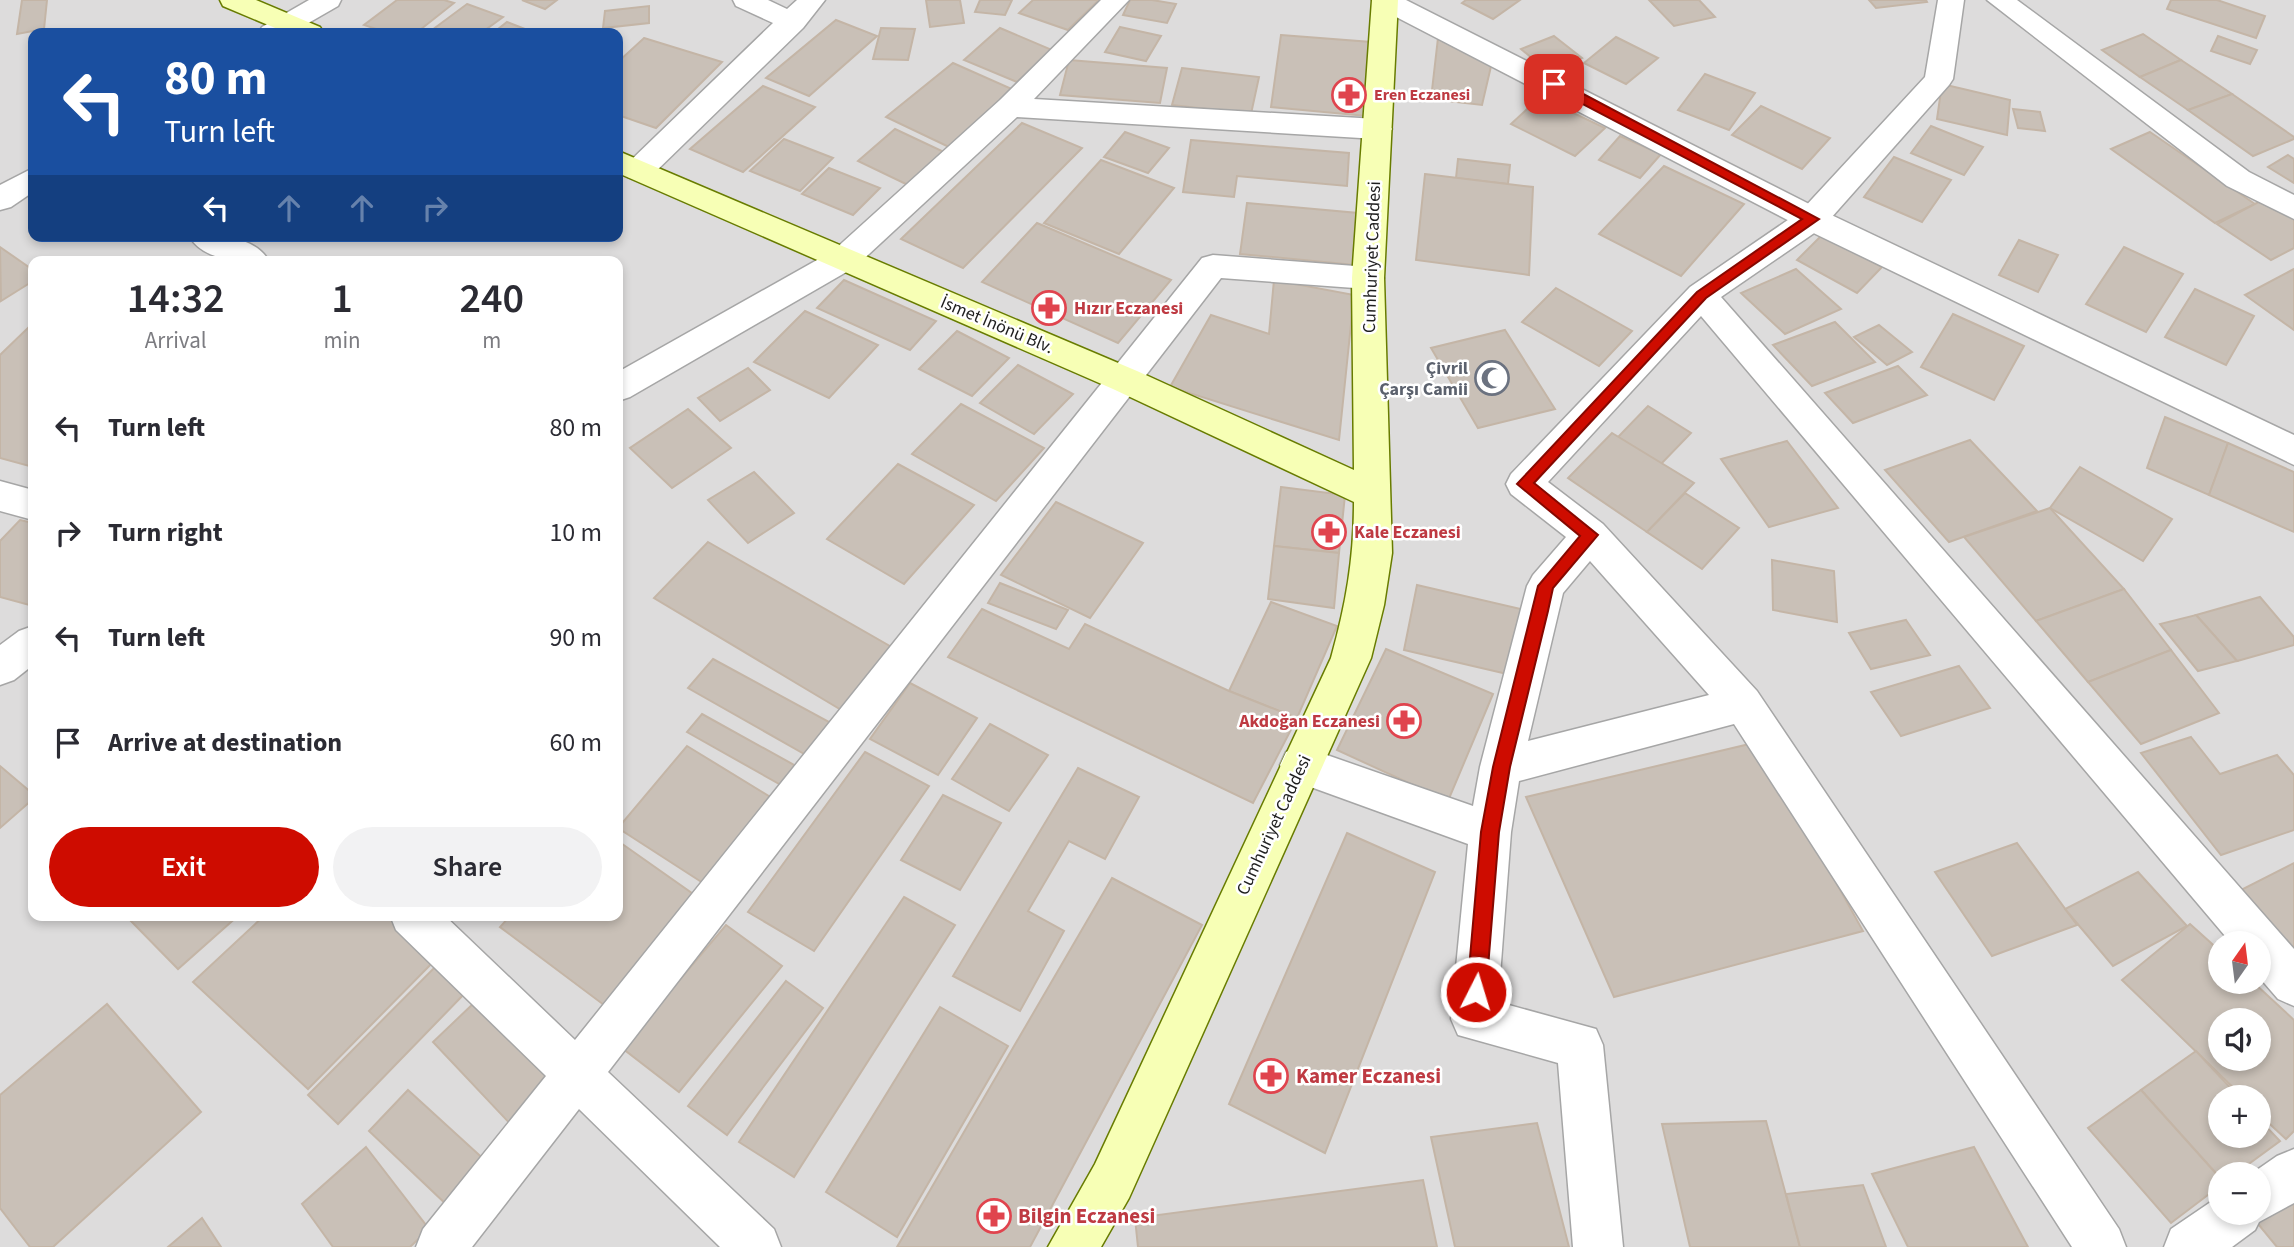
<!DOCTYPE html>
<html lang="en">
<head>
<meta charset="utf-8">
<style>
	body { margin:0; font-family:"Source Sans 3",sans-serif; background:#f2f2f3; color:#2b2b33; height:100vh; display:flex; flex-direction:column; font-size:26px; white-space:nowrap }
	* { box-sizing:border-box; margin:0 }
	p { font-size:23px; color:#7c7c81 }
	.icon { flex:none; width:38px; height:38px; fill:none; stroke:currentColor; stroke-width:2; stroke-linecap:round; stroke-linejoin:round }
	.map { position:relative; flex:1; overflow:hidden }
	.drawer { position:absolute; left:28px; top:256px; width:595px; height:665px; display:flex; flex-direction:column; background:#fff; border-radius:14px; box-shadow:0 4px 10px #0003 }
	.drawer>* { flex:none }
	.guide { position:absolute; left:28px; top:28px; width:595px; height:214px; border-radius:14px; box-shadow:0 4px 10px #0003; background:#1a4fa0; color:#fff; overflow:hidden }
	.needle { width:46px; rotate:14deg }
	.controls { position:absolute; left:2208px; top:931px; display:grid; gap:14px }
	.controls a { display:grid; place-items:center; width:63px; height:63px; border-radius:50%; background:#fff; box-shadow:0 4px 10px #0003; font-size:35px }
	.pin { position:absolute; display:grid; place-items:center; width:60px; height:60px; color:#fff; margin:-30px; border-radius:14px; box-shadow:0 4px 10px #0006 }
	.me { position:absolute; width:77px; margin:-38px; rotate:5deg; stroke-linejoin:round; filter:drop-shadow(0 0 5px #0008) }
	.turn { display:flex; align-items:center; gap:24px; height:147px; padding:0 21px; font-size:32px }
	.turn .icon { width:91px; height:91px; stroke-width:2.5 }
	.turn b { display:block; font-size:49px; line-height:60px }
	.lanes { display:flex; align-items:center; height:66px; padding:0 21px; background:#0003; justify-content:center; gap:35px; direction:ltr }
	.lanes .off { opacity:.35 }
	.eta { display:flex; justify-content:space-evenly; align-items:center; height:119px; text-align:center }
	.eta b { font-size:42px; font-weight:600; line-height:49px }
	.button { display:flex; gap:14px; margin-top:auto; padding:14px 21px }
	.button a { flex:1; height:80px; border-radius:42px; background:#ce0c00; color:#fff; font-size:28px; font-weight:600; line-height:80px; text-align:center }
	.button a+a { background:#f2f2f3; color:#2b2b33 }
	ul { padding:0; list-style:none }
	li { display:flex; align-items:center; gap:21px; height:105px; padding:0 21px }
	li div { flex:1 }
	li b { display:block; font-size:26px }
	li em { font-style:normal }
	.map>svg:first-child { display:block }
	.residential { fill:#dddcdc; fill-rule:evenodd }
	.building { fill:#c9c0b7; stroke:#c4b5a6; stroke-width:2; fill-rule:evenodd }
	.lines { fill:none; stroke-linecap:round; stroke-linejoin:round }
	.minor-casing { stroke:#a6a6a6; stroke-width:3 }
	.tertiary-casing { stroke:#a6a6a6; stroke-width:3 }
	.secondary-casing { stroke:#687c00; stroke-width:3 }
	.minor { fill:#fff; fill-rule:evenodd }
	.tertiary { fill:#fff; fill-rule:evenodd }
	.secondary { fill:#f7ffb5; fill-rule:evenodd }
	.route { fill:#ce0c00; stroke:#860800; stroke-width:2 }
	.labels { text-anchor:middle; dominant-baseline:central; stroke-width:5; stroke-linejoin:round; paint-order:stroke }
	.far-health-label { font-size:16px; font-weight:bold; fill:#be3a42; stroke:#fff; text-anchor:start }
	.street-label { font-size:18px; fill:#1f1f1f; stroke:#fff }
	.health-label { font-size:18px; font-weight:bold; fill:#be3a42; stroke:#fff; text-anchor:start }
	.worship-label { font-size:18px; font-weight:bold; fill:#5b616d; stroke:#fff; text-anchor:end }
	.near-health-label { font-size:21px; font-weight:bold; fill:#be3a42; stroke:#fff; text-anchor:start }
</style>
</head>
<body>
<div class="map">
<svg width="2294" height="1247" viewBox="0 0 2294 1247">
	<rect width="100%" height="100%" fill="#f1ede5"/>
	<!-- residential -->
	<path class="residential" d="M0 0H2294V1247H0ZM33 33H618V236H33ZM33 261H618V915H33ZM2221 943H2259V982H2221ZM2221 1020H2259V1059H2221ZM2221 1097H2259V1136H2221ZM2221 1174H2259V1213H2221Z"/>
	<!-- building -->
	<g class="building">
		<path d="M22 0H47L44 29 17 34Z"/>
		<path d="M397 0H444L454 3 416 33H388L364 25Z"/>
		<path d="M522 0H557L545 9Z"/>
		<path d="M926 0H960L964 23 930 27Z"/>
		<path d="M980 0H1012L1005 15 975 12Z"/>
		<path d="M1033 0H1099L1068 30 1019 13Z"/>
		<path d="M1130 0H1152L1176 4 1167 23 1123 15Z"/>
		<path d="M1466 0H1520L1493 19 1462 3Z"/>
		<path d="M1649 0H1699L1715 17 1674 26Z"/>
		<path d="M1869 0H1926L1927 2 1876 8Z"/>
		<path d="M2171 0H2217L2265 16 2256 38 2167 9Z"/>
		<path d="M467 4 503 17 481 33H428Z"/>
		<path d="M649 6V23L603 28 605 11Z"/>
		<path d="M836 20 877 36 809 96 766 78Z"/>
		<path d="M507 22 530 31 493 33Z"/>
		<path d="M1120 27 1161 36 1146 61 1105 52Z"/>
		<path d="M881 28 915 29 908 60 873 59Z"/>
		<path d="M1000 28 1052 50 1017 82 964 60Z"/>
		<path d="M2143 34 2181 60 2140 77 2102 50Z"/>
		<path d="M1281 35 1371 42 1366 116 1271 107Z"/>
		<path d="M1554 36 1582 58 1549 72 1521 49Z"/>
		<path d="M2218 36 2257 50 2250 64 2211 51Z"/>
		<path d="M1616 37 1658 58 1626 84 1584 63Z"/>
		<path d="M644 38 722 62 656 128 618 115V62Z"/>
		<path d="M1438 38 1492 62 1482 105 1431 99Z"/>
		<path d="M1069 60 1167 68 1160 103 1060 95Z"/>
		<path d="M2181 60 2232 94 2188 110 2140 77Z"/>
		<path d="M953 63 1014 90 949 147 886 117Z"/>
		<path d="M1182 68 1259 77 1251 114 1172 105Z"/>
		<path d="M1705 74 1755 93 1729 130 1678 110Z"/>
		<path d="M1942 84 2010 100 2007 135 1937 119Z"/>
		<path d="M763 86 815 107 743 172 690 149Z"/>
		<path d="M2232 94 2294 137V139L2253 156 2188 110Z"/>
		<path d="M1540 97 1605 128 1575 156 1511 124Z"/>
		<path d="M1761 106 1830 138 1802 169 1732 135Z"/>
		<path d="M2013 109 2040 112 2045 131 2018 128Z"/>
		<path d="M1022 123 1082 148 963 268 901 239Z"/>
		<path d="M1931 126 1983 147 1964 175 1911 153Z"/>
		<path d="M895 129 944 152 908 185 858 161Z"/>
		<path d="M1125 132 1169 148 1148 173 1104 157Z"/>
		<path d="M2150 132 2255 204 2215 223 2111 149Z"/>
		<path d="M1620 136 1661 154 1640 178 1599 160Z"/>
		<path d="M784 139 833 158 800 191 750 171Z"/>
		<path d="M1191 140 1349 153 1347 186 1237 176 1234 197 1183 192Z"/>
		<path d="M2288 155 2294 159V183L2268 167Z"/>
		<path d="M1894 157 1951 180 1922 222 1864 197Z"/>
		<path d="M1458 159 1510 165 1508 184 1456 178Z"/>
		<path d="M1101 160 1174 188 1119 254 1044 223Z"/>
		<path d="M1664 166 1744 204 1681 276 1599 234Z"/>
		<path d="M829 168 880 188 853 215 802 194Z"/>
		<path d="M1425 174 1533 187 1529 275 1416 260Z"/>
		<path d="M2268 197 2294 214V248L2271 260 2217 224Z"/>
		<path d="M1247 203 1358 213 1355 265 1240 254Z"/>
		<path d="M1037 223 1171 280 1118 343 982 282Z"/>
		<path d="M1822 235 1882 267 1857 293 1797 260Z"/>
		<path d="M2019 240 2058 255 2038 292 1999 275Z"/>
		<path d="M0 247 33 270V281L1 301Z"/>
		<path d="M2124 247 2183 274 2146 332 2086 304Z"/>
		<path d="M1796 269 1841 309 1785 334 1741 293Z"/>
		<path d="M2294 269V330L2245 295Z"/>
		<path d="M844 280 936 321 910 350 817 308Z"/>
		<path d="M1274 280 1354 295 1339 440 1170 387 1211 315 1269 334Z"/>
		<path d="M1556 288 1632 331 1599 366 1522 322Z"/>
		<path d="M2195 289 2254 316 2226 365 2165 337Z"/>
		<path d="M805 311 878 345 829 398 754 362Z"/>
		<path d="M1953 314 2024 346 1994 400 1921 367Z"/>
		<path d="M1835 322 1875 362 1812 386 1773 345Z"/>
		<path d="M33 323V467L0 458V355Z"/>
		<path d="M1879 325 1912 352 1887 365 1854 337Z"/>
		<path d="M1505 330 1555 409 1478 428 1431 348Z"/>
		<path d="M957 331 1009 358 972 396 919 369Z"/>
		<path d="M1018 365 1073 394 1034 434 980 403Z"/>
		<path d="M1898 366 1927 395 1853 423 1825 393Z"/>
		<path d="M748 368 770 390 720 421 698 398Z"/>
		<path d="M961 404 1044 448 996 501 912 454Z"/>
		<path d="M1648 406 1691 433 1661 464 1618 437Z"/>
		<path d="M688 409 731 448 672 488 630 448Z"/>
		<path d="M2165 417 2228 443 2209 495 2147 468Z"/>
		<path d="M1612 433 1694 483 1647 532 1568 478Z"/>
		<path d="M1970 440 2037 511 1949 542 1885 470Z"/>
		<path d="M1787 441 1838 508 1769 527 1721 459Z"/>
		<path d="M2228 443 2294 472V532L2209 495Z"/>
		<path d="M898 464 974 505 904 584 827 539Z"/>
		<path d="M2080 467 2172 519 2143 561 2050 508Z"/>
		<path d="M754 472 794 513 748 543 708 500Z"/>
		<path d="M1281 487 1345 495 1339 553 1274 546Z"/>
		<path d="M1685 493 1739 528 1702 569 1647 532Z"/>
		<path d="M1056 502 1143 543 1090 618 1001 575Z"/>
		<path d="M2050 508 2124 589 2036 621 1964 537Z"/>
		<path d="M20 520 33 523V606L0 597V541Z"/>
		<path d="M708 542 895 649 843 711 654 598Z"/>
		<path d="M1274 546 1339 553 1334 608 1268 599Z"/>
		<path d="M1772 560 1834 571 1837 622 1773 610Z"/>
		<path d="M1000 583 1068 610 1056 629 988 603Z"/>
		<path d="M1417 585 1529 611 1520 677 1404 650Z"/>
		<path d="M2124 589 2171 650 2088 682 2036 621Z"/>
		<path d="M2260 597 2294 637V645L2237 661 2196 615Z"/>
		<path d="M1271 602 1337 626 1297 718 1229 691Z"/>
		<path d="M982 609 1069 649 1085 624 1229 691 1297 718 1253 803 948 657Z"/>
		<path d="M2196 615 2237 661 2198 671 2160 624Z"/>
		<path d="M1906 620 1930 655 1871 669 1849 633Z"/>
		<path d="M1386 649 1493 694 1448 801 1337 750Z"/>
		<path d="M2171 650 2219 713 2141 744 2088 682Z"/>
		<path d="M713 659 831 723 806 755 688 688Z"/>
		<path d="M1959 666 1990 708 1901 736 1871 692Z"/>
		<path d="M910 683 977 718 938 775 870 739Z"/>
		<path d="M702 714 796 766 781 785 687 732Z"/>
		<path d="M990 724 1048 755 1009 811 952 779Z"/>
		<path d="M2191 737 2220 774 2277 755 2294 775V830L2221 855 2141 753Z"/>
		<path d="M1758 742 1863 931 1614 997 1526 797Z"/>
		<path d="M687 746 772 798 703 883 618 828Z"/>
		<path d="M865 752 929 786 814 951 748 912Z"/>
		<path d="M0 766 33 794V799L0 828Z"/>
		<path d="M1078 768 1139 797 1105 859 1069 841 1028 911 1064 931 1020 1011 953 976Z"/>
		<path d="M943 795 1001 823 960 890 901 860Z"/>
		<path d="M1347 833 1435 872 1325 1153 1229 1104Z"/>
		<path d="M618 841 696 896 604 1005 500 927 511 915H618Z"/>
		<path d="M2017 843 2077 925 1992 956 1935 872Z"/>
		<path d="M2294 863V958L2235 893Z"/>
		<path d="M2138 872 2187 926 2113 966 2065 909Z"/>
		<path d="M1112 878 1202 925 1030 1247H897Z"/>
		<path d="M904 897 955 925 794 1177 739 1142Z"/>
		<path d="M129 915H239L178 969 127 917Z"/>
		<path d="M265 915H400L443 952 308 1089 193 982Z"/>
		<path d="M2190 924 2221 952V982H2253L2294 1020V1131L2286 1139 2259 1114V1097H2243L2122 980ZM2221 1020H2259V1059H2221Z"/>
		<path d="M726 925 782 966 679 1092 622 1048Z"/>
		<path d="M439 963 469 989 338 1124 308 1095Z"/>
		<path d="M786 981 823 1008 727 1135 688 1106Z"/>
		<path d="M475 1002 558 1087 516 1130 433 1042Z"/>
		<path d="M107 1004 201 1112 53 1247H30L0 1208V1095Z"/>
		<path d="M940 1007 1008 1046 897 1237 826 1192Z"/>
		<path d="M2196 1051 2239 1097H2221V1136H2259V1119L2280 1141 2235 1174H2221V1179L2141 1090Z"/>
		<path d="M408 1090 488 1163 449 1207 369 1131Z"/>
		<path d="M2141 1090 2221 1179V1185L2171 1223 2088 1128Z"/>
		<path d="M1766 1121 1800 1247H1690L1662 1124Z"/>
		<path d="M1537 1123 1569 1247H1455L1431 1137Z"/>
		<path d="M366 1147 429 1229 410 1247H333L302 1204Z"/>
		<path d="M1974 1147 2028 1247H1908L1872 1174Z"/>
		<path d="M1423 1180 1437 1247H1138L1135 1218Z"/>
		<path d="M1863 1185 1886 1247H1800L1786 1194Z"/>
		<path d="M2294 1194V1247H2277L2254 1219Z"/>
		<path d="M202 1218 221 1247H168Z"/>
	</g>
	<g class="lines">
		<!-- minor casing -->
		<g class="minor-casing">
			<g id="minor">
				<path d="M309 0H341L338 6 291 33H258L262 27Z"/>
				<path d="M733 0H768L787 9 797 0H825L803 28 650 177 639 180 628 177 624 170 628 163 773 23 736 6Z"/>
				<path d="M1101 0H1129L1034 99 1377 119 1387 122 1392 129 1387 136 1377 139 1017 117 855 267 630 397 618 401V372L833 251 1000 100Z"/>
				<path d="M1938 0H1964L1953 79 1949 85 1823 227 1721 297 2294 949V1006L2278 999 2259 977V943H2231L1701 316 1548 482 1603 524 1757 691 2119 1229 2126 1247H2072L1734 724 1519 781 1511 832 1498 1002 1596 1029 1603 1045 1623 1247H1573L1558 1063 1458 1035 1451 1019 1468 844 1286 778 1280 765 1286 752 1301 746 1473 806 1480 767 1527 586 1533 575 1566 537 1511 494 1506 484 1511 474 1690 287 1801 211 1925 77ZM1590 561 1709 695 1528 741 1563 593Z"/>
				<path d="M1987 0H2017L2249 172 2294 195V219L2227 186Z"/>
				<path d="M33 168V192L11 207 0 210V185Z"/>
				<path d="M189 236C216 236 253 234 269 261 242 261 205 263 189 236Z"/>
				<path d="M1213 255 1368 267 1379 270 1384 278 1379 286 1368 289 1221 278 608 1072 774 1229 781 1247H720L579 1109 472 1247H416L423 1229 546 1076 396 930 390 915H444L575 1040 1202 258Z"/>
				<path d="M0 481 33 490V520L0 511Z"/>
				<path d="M33 626V665L14 680 0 685V645L19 631Z"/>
			</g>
		</g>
		<!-- tertiary casing -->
		<g class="tertiary-casing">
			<g id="tertiary">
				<path d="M1372 0H1406L1823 211 2294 435V465L1801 227 1375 6Z"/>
				<path d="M2294 1149V1203L2259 1222 2255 1230 2232 1247H2164L2171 1229 2221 1195V1213H2259V1174H2251L2277 1156Z"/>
			</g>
		</g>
		<!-- secondary casing -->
		<g class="secondary-casing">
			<g id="secondary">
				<path d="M220 0H256L320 27 324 33H287L223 6Z"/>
				<path d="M1372 0H1398L1384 278 1392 553 1384 605 1371 658 1129 1198 1101 1247H1048L1095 1164 1331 658C1346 604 1354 559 1354 502L1113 389 618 173V151L1137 371 1354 470 1352 278Z"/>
			</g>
		</g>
		<!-- minor -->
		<use href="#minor" class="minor"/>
		<!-- tertiary -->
		<use href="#tertiary" class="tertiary"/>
		<!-- secondary -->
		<use href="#secondary" class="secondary"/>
	</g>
	<!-- route -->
	<path class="route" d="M1550 81H1559L1819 219 1706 298 1534 483 1598 535 1553 588 1548 611 1510 767 1499 832 1486 992 1483 999 1476 1002 1469 999 1467 992 1481 832 1493 767 1538 586 1580 536 1517 484 1697 292 1802 219 1550 87Z"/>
	<!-- icons -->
	<defs>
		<g id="pharmacy-ring" transform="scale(1.75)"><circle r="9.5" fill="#fff" stroke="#e0444e" stroke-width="1.5"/><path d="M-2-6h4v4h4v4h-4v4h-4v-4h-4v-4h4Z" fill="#e0444e"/></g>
		<g id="mosque-ring" transform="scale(1.75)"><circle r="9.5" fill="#fff" stroke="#6b7280" stroke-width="1.5"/><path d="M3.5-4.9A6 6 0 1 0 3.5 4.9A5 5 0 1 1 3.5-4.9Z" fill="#6b7280"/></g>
	</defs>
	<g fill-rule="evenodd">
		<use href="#pharmacy-ring" x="1349" y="95"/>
		<use href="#pharmacy-ring" x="1049" y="308"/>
		<use href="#mosque-ring" x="1492" y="378"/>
		<use href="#pharmacy-ring" x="1329" y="532"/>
		<use href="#pharmacy-ring" x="1404" y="721"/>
		<use href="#pharmacy-ring" x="1271" y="1076"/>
		<use href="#pharmacy-ring" x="994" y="1216"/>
	</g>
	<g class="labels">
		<!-- far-health labels -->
		<g class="far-health-label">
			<text x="1374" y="95">Eren Eczanesi</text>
		</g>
		<!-- street labels -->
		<g class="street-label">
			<text transform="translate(1372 257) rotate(-88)">Cumhuriyet Caddesi</text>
			<text transform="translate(997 325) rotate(23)">İsmet İnönü Blv.</text>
			<text transform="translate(1274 825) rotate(-65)">Cumhuriyet Caddesi</text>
		</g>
		<!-- health labels -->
		<g class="health-label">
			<text x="1074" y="308">Hızır Eczanesi</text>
			<text x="1354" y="532">Kale Eczanesi</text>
			<text x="1380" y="721" text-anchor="end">Akdoğan Eczanesi</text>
		</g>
		<!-- worship labels -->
		<g class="worship-label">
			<text x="1468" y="368">Çivril<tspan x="1468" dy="21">Çarşı Camii</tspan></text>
		</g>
		<!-- near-health labels -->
		<g class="near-health-label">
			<text x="1296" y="1076">Kamer Eczanesi</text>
			<text x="1018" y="1216">Bilgin Eczanesi</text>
		</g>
	</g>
</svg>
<div class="controls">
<a><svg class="needle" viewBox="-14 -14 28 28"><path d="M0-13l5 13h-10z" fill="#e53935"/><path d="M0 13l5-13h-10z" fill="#7c7c81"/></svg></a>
<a><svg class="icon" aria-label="sound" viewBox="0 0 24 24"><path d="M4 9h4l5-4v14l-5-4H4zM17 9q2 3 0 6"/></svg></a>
<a>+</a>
<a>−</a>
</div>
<div class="pin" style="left:1554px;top:84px;background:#d93025"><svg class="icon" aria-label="arrive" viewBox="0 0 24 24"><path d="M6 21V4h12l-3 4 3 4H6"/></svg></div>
<svg class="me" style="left:1476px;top:992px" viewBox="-20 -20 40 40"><circle r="17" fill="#ce0c00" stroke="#fff" stroke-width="3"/><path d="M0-11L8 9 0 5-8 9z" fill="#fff"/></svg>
<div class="guide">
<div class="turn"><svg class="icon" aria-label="left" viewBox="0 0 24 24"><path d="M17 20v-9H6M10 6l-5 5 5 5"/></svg><div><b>80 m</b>Turn left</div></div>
<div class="lanes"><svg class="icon" aria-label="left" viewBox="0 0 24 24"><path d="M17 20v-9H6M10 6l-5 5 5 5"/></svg><svg class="icon off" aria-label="ahead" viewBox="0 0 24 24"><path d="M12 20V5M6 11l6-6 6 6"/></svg><svg class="icon off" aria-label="ahead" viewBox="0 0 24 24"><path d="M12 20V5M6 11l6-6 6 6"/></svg><svg class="icon off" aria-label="right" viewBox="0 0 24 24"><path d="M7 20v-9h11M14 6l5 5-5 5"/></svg></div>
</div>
<section class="drawer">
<div class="eta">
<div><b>14:32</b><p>Arrival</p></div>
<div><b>1</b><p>min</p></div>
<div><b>240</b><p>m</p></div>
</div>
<ul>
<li><svg class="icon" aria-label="left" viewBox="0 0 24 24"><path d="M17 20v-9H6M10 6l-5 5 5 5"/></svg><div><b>Turn left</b></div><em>80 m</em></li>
<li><svg class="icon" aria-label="right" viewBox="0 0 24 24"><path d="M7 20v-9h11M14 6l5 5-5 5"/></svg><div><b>Turn right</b></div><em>10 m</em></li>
<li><svg class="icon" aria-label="left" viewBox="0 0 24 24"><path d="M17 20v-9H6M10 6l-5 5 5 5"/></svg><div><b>Turn left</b></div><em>90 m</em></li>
<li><svg class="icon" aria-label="arrive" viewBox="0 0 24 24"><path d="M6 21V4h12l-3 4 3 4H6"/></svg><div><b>Arrive at destination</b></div><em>60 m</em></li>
</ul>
<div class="button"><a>Exit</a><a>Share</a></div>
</section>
</div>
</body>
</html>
